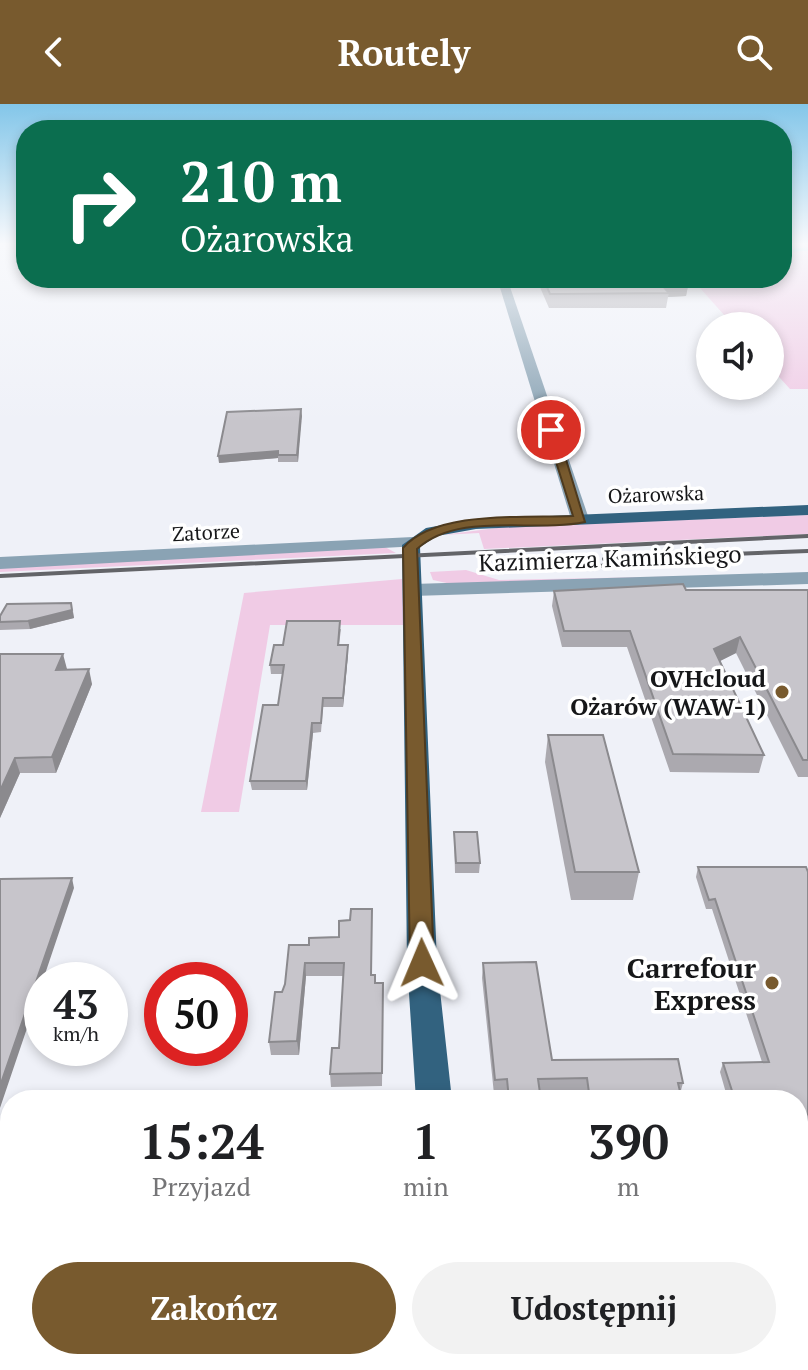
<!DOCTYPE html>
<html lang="pl">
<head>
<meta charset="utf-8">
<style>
	body { margin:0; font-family:"PT Serif",serif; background:#f2f2f2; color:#202124; height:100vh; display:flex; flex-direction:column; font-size:30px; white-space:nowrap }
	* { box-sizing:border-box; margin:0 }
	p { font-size:26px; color:#757577 }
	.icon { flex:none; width:44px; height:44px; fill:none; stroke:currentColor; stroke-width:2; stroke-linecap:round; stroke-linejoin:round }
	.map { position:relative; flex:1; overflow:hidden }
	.drawer { position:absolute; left:0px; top:986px; width:808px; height:280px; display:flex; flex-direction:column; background:#fff; border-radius:32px 32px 0 0; box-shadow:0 4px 12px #0003 }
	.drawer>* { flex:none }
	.banner { position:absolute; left:16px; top:16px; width:776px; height:168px; border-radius:32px; box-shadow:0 4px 12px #0003; background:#0b6e4f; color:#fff; overflow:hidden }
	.buttons { position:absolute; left:696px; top:208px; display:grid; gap:16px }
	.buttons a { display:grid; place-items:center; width:88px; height:88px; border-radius:50%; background:#fff; box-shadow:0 4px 12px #0003; font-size:40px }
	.speed { position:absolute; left:24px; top:858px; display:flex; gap:16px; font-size:40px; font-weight:700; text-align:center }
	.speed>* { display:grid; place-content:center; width:104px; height:104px; border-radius:50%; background:#fff; box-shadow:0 4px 12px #0003; line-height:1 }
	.speed small { font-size:20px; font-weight:400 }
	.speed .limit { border:12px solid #d22; background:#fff; color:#111 }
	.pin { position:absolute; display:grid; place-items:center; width:68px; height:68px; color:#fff; margin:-34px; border:4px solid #fff; border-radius:50%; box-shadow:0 2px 8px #0007 }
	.me { position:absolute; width:88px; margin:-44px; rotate:359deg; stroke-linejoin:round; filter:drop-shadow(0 0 6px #0008) }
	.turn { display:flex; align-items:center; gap:28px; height:168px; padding:0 32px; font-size:36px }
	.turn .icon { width:104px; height:104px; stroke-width:2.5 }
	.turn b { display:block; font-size:56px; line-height:68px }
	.eta { display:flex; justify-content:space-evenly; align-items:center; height:136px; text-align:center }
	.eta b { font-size:48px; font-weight:700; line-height:56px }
	.button { display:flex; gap:16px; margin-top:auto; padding:16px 32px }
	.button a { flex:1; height:92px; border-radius:48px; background:#785a2e; color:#fff; font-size:32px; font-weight:700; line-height:92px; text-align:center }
	.button a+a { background:#f2f2f2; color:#202124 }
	header { display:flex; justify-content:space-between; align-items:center; height:104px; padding:0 32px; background:#785a2e; color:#fff; font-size:36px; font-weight:700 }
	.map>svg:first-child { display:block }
	.green { fill:#f0cbe5 }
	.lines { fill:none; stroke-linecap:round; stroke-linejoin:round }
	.stream { stroke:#8ce1ea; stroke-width:3 }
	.minor { fill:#8aa3b4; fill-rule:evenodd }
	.major { fill:#32627f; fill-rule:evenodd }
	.rail { stroke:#636468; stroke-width:4 }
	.wall { fill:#aba9af }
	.shaded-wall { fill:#8b8a8e }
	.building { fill:#c7c5cb; stroke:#8b8a8e; stroke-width:2 }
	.route { fill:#785a2e; stroke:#4e3a1e; stroke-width:2 }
	.poi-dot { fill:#785a2e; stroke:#fff; stroke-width:3 }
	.labels { text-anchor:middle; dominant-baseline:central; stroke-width:7; stroke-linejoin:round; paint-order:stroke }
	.far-street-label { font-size:20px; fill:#161719; stroke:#fff }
	.street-label { font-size:24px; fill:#161719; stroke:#fff }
	.poi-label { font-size:24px; font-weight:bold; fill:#161719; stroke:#fff; text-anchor:end }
	.near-poi-label { font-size:28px; font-weight:bold; fill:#161719; stroke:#fff; text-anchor:end }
</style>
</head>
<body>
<header><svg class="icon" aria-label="back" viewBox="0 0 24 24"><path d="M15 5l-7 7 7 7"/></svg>Routely<svg class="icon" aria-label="search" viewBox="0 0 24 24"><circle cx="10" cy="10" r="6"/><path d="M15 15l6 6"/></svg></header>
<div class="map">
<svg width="808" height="1266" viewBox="0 0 808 1266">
	<rect width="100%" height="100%" fill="#eff1f8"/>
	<!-- green -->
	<g class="green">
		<path d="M782 141H808V285H790L770 263V222H734L691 174H782Z"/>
		<path d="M808 411V430L484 445 479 429 442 431 511 422Z"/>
		<path d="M385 443 396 449 0 468V463Z"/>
		<path d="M466 466 499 476 808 470 451 480 433 476 430 468Z"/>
		<path d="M402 475 404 521H270L239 708H201L244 489Z"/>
	</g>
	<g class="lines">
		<!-- stream -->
		<path class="stream" d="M782 147 808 145"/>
		<!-- minor -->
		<g class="minor">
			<path d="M497 174H507L589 415 586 419H574L571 415Z"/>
			<path d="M413 433 419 434V442L0 465V453Z"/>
			<path d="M808 468V480L413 492 403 486 413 480Z"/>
		</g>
		<!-- major -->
		<g class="major">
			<path d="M808 401V411L476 425 437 432 420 443 437 859 452 996H416L407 859 402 441 426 424 476 415Z"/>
			<path d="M429 1256H473L474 1266H430Z"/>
		</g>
		<!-- rail -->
		<g class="rail">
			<path d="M604 455 808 447"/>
			<path d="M508 467 616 461"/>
			<path d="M0 472 808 432"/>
		</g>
	</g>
	<!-- wall -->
	<g class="wall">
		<path d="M536 174H686L689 177 686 192 668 193 666 204H549Z"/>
		<path d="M301 305 298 358H278V354L219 359Z"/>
		<path d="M808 486V673H798L736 549 720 557 764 651 759 669 670 668 627 543H562L552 502 554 487Z"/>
		<path d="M73 507 74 514 30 525 0 526V512Z"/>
		<path d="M341 525 339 541 348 550 343 603H323L321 628 313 629 307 686H252L250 677 278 601 283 570H271L270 561 283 541Z"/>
		<path d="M0 550 67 565 92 580 56 669H20L0 714Z"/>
		<path d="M548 631 639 768 633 796H571L545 658Z"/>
		<path d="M454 728 480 759 479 769H455Z"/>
		<path d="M698 763 808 768V1043H798V996H728L720 968 723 959 762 958 712 805H706L696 773Z"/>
		<path d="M372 805 371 871 383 893 382 982 331 983 330 970 339 944 343 872H306L299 951H271L269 938 282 888 309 841 339 833 350 816Z"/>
		<path d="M483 859 552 956 683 979 680 990 682 996H585L584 989 540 990 541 996H506V990H494L482 874Z"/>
		<path d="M601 1256H751L752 1262 751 1266H603Z"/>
	</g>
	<!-- shaded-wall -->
	<g class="shaded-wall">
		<path d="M689 177 686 192 668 193 669 189 661 180Z"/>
		<path d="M301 305 302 312 298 358 297 351Z"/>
		<path d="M278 347V354L219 359 218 352Z"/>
		<path d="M71 499 74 514 30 525 28 517Z"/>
		<path d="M740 533 736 549 710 562 714 545Z"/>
		<path d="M348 541V550L343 603V594Z"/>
		<path d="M63 550 67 565 60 581 56 566Z"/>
		<path d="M89 565 92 580 56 669 52 653Z"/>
		<path d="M312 619 313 629 307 686 306 677Z"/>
		<path d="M15 654 20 669 0 714V687Z"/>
		<path d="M72 774 74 784 43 876H42V880L0 1004V982Z"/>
		<path d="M305 859 306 872 299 951 297 937Z"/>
	</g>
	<!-- building -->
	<g class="building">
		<path d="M543 174H686L689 177 661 180 669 189 550 190Z"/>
		<path d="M301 305 297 351H278V347L218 352 227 308Z"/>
		<path d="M683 480 686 486H808V656H803L740 533 714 545 764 651 673 650 630 527H564L554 487Z"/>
		<path d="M71 499 72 506 28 517 0 518V512L7 500Z"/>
		<path d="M287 517H340L338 541H348L343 594H323L321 619H312L306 677H250L263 601H278L284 561H270L274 541H283Z"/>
		<path d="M0 550H63L56 566 89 565 52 653 15 654 0 687Z"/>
		<path d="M548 631H603L639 768H575Z"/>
		<path d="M454 728H477L480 759H456Z"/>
		<path d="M698 763H806L808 768V1034H798V996H735L723 959 769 958 715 795 709 796Z"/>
		<path d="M72 774 0 982V775Z"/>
		<path d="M351 805H372L371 871H375V879H383L382 969 330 970 332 944H339L344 859H305L297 937 269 938 275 888H282L285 880 289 841H309V834L339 833V817L350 816Z"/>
		<path d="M536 858 552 956 678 955 683 979H678L682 996H590L587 974 538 975 541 996H509L507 975 495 976 483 859Z"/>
		<rect x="315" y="1256" width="77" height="10"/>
		<path d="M605 1256H751L752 1262 607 1266Z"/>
	</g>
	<!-- sky -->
	<linearGradient id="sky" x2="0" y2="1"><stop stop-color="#83c6e9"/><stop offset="0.44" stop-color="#f8f9fc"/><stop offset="1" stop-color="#f8f9fc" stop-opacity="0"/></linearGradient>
	<rect width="808" height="318" fill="url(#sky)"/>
	<!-- route -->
	<path class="route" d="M551 323 557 326 585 418C532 429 459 407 417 445L434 859 430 865H414L410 859 403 444C436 406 524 414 573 412L546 326Z"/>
	<!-- markers -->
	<g class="poi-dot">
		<circle cx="782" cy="588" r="8"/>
		<circle cx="772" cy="879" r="8"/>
	</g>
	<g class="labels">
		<!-- far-street labels -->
		<g class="far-street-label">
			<text transform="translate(656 390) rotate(-2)">Ożarowska</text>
			<text transform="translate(206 428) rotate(-3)">Zatorze</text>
		</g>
		<!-- street labels -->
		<g class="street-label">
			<text transform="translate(610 454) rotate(-2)">Kazimierza Kamińskiego</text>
		</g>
		<!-- poi labels -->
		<g class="poi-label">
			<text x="766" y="574">OVHcloud<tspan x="766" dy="28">Ożarów (WAW-1)</tspan></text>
		</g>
		<!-- near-poi labels -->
		<g class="near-poi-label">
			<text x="756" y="863">Carrefour<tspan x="756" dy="32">Express</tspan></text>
		</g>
	</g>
</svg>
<div class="buttons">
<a><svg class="icon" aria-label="sound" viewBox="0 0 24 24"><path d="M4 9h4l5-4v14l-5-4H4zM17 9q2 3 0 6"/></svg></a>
</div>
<div class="speed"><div>43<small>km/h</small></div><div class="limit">50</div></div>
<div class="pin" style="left:551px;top:326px;background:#d93025"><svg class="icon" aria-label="arrive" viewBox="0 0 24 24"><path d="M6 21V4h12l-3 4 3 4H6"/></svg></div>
<svg class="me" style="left:422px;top:859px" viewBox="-20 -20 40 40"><path d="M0-17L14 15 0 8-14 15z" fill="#785a2e" stroke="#fff" stroke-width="4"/></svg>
<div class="banner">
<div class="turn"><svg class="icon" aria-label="right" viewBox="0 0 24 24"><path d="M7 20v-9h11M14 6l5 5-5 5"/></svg><div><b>210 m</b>Ożarowska</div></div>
</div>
<section class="drawer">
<div class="eta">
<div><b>15:24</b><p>Przyjazd</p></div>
<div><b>1</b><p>min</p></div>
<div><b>390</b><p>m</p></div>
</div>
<div class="button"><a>Zakończ</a><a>Udostępnij</a></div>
</section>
</div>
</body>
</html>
